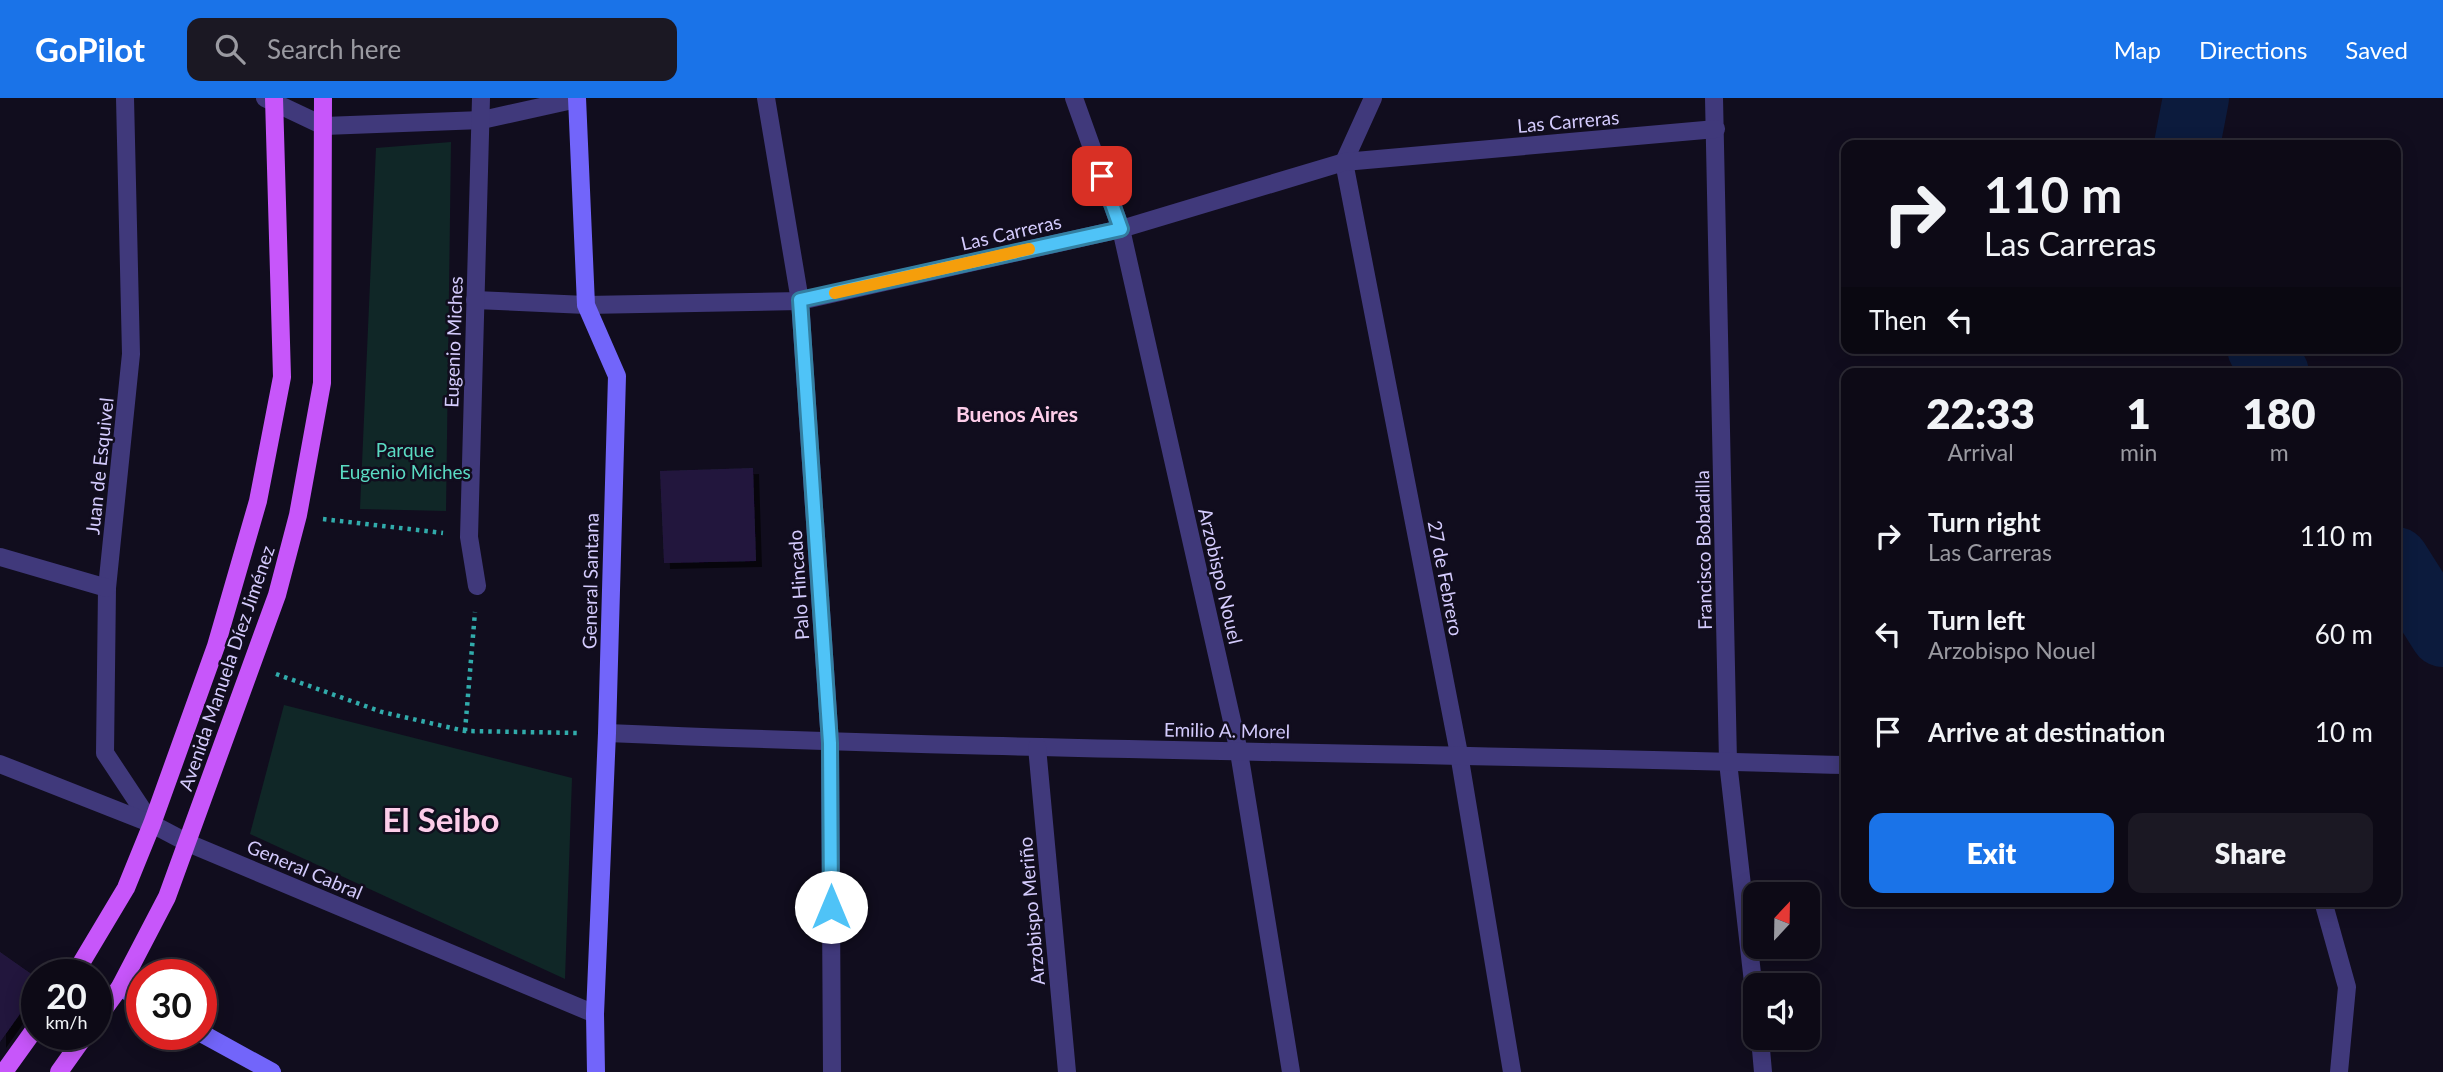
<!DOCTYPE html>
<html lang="en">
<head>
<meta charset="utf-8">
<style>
	body { margin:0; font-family:Lato,sans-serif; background:#1b1823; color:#f1f3f6; height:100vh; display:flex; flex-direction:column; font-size:26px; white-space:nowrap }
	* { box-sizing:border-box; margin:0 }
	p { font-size:23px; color:#9a9aa1 }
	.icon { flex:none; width:38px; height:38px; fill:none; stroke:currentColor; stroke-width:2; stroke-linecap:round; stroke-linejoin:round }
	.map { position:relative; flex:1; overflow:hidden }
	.side { position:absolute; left:1841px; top:270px; width:560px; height:539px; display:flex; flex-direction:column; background:#0d0a16; border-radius:14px; box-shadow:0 4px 18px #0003,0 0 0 2px #2d2b35 }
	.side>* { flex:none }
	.top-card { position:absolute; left:1841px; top:42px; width:560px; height:214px; border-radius:14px; box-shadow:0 4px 18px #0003,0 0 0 2px #2d2b35; background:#0d0a16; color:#f1f3f6; overflow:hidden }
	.needle { width:46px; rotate:22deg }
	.buttons { position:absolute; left:1743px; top:784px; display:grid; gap:14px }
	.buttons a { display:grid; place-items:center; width:77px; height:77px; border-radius:14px; background:#0d0a16; box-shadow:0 4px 18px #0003,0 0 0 2px #2d2b35; font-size:35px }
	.speed { position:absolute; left:21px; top:861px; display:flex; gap:14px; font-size:35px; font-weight:700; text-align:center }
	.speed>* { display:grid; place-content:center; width:91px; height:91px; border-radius:50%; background:#0d0a16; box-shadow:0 4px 18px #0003,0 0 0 2px #2d2b35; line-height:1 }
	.speed small { font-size:18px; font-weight:400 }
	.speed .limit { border:10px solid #d22; background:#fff; color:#111 }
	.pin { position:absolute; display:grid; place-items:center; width:60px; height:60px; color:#fff; margin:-30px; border-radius:14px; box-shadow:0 4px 10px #0006 }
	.me { position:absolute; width:77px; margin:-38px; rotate:0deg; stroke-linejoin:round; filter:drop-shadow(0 0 5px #0008) }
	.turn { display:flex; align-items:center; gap:24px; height:147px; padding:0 28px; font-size:32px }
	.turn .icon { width:91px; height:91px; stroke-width:2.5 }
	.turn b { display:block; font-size:49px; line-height:60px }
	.then { display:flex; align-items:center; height:66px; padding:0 28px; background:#0003; gap:14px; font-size:26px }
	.eta { display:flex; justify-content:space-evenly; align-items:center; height:119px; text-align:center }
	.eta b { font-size:42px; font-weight:800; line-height:49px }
	.action { display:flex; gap:14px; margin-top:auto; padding:14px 28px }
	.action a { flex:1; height:80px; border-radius:14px; background:#1a73e8; color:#fff; font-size:28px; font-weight:800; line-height:80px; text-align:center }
	.action a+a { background:#1b1823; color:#f1f3f6 }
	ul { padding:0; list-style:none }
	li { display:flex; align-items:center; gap:21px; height:98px; padding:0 28px }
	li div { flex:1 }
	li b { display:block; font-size:26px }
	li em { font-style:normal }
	header { display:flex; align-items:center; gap:42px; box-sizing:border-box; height:98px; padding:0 35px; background:#1a73e8; color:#fff }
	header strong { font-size:33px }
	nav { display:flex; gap:38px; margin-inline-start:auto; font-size:24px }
	.search { width:490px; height:63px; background:#1b1823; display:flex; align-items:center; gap:18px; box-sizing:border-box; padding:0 24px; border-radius:14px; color:#9a9aa1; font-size:26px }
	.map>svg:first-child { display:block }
	.green { fill:#102727 }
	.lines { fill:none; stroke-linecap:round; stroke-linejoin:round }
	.river { stroke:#0c1b3d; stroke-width:66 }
	.building { fill:#23193e; filter:url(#shadow) }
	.path { stroke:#31abab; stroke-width:4.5; stroke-dasharray:3.5 5; stroke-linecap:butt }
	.street { stroke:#40397b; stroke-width:18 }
	.secondary { stroke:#7265fa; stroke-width:18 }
	.primary { stroke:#c756fa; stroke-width:18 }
	.route-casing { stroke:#337fa1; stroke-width:18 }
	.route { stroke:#4fc3f7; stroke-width:12 }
	.slow { stroke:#f59e0b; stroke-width:12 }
	.labels { text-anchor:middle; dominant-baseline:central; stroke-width:5; stroke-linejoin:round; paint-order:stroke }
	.street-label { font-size:19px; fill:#d4cbfd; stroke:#110d1e }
	.park-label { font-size:19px; fill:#5adac2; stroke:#110d1e }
	.neighbourhood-label { font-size:21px; font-weight:bold; fill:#fdcde9; stroke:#110d1e }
	.town-label { font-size:33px; font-weight:bold; fill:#fdcde9; stroke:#110d1e }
</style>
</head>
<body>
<header>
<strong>GoPilot</strong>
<div class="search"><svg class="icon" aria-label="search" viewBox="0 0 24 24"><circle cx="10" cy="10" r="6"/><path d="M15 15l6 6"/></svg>Search here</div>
<nav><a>Map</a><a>Directions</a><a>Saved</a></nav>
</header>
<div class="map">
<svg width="2443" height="974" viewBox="0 0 2443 974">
	<defs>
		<filter id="shadow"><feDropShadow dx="6" dy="6" stdDeviation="0" flood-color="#0009"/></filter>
	</defs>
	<rect width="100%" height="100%" fill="#110d1e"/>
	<!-- green -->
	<g class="green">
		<path d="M451 44 446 413 360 411 376 50Z"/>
		<path d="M284 607 572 680 565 881 250 736Z"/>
	</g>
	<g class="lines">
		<!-- river -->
		<g class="river">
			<path d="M2187 47 2196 0"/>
			<path d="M2260 250 2276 275"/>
			<path d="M2396 462 2443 536"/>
		</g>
	</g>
	<!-- building -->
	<g class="building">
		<path d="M753 370 756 463 664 465 660 373Z"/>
		<path d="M0 854 37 880V892L0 944Z"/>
	</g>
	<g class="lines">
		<!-- path -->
		<g class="path">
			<path d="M323 421 443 435"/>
			<path d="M276 576 382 614 465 633 580 635"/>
			<path d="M465 633 475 514"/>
		</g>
		<!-- street -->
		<g class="street">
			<path d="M125 0 131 256 107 490 105 655 152 726"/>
			<path d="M265 0 324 28 482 22 577 1"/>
			<path d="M766 0 800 203 830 645 832 974"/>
			<path d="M1074 0 1121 131 1239 654 1291 974"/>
			<path d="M1373 0 1344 64 1459 656 1512 974"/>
			<path d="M1714 0 1728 664 1755 902"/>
			<path d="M475 202 586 207 800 203 1121 131 1344 64 1716 31"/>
			<path d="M0 459 107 490"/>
			<path d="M477 488 469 439 481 0"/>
			<path d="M607 635C1020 653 1433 655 1846 667"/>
			<path d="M1037 649 1067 974"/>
			<path d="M0 666 152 726 188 745 595 916"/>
			<path d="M2323 803 2347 889 2339 974"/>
			<path d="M1760 940 1763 974"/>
		</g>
		<!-- secondary -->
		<g class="secondary">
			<path d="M577 0 586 207 617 278 607 635 595 916 596 974"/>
			<path d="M120 889 142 902"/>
			<path d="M201 935 272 974"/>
		</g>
		<!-- primary -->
		<g class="primary">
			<path d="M74 877 126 790 152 726 216 548 258 403 282 279 274 0"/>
			<path d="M96 922 120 889 167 799 277 497 298 417 322 285 323 0"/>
			<path d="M4 974 37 928"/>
			<path d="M59 974 86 936"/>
		</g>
	</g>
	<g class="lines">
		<!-- route casing -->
		<g class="route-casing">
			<path id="route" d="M831 809 830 645 800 202 1121 131 1102 78"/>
		</g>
		<!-- route -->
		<use href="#route" class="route"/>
		<!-- slow -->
		<path class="slow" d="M835 195 1029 151"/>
	</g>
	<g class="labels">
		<!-- street labels -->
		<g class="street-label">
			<text transform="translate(1568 23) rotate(-5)">Las Carreras</text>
			<text transform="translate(1011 134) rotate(-13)">Las Carreras</text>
			<text transform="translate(453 244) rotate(-88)">Eugenio Miches</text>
			<text transform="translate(99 368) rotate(-84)">Juan de Esquivel</text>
			<text transform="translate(1703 452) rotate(-91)">Francisco Bobadilla</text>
			<text transform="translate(1221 478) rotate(77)">Arzobispo Nouel</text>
			<text transform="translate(1446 480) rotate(79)">27 de Febrero</text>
			<text transform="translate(590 483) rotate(-89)">General Santana</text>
			<text transform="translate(798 487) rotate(-94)">Palo Hincado</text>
			<text transform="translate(226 570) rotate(-71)">Avenida Manuela Díez Jiménez</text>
			<text transform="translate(1227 632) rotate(1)">Emilio A. Morel</text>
			<text transform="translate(305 771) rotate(23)">General Cabral</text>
			<text transform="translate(1031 813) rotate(-95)">Arzobispo Meriño</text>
		</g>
		<!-- park labels -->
		<g class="park-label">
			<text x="405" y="351">Parque<tspan x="405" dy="22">Eugenio Miches</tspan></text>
		</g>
		<!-- neighbourhood labels -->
		<g class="neighbourhood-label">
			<text x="1017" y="315">Buenos Aires</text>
		</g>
		<!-- town labels -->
		<g class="town-label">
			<text x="441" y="721">El Seibo</text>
		</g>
	</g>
</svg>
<div class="buttons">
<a><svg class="needle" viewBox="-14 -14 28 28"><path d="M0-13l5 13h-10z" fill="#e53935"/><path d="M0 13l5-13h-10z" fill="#9a9aa1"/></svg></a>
<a><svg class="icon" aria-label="sound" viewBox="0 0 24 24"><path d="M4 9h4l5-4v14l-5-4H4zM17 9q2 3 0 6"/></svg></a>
</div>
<div class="speed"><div>20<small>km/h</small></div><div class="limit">30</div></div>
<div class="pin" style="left:1102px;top:78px;background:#d93025"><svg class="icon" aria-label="arrive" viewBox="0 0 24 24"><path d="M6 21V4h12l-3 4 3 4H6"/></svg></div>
<svg class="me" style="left:831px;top:809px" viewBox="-20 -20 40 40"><circle r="19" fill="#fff"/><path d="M0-13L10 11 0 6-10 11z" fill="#4fc3f7"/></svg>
<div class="top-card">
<div class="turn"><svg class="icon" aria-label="right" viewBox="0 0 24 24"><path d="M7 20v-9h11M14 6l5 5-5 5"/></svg><div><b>110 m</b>Las Carreras</div></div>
<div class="then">Then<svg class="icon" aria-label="left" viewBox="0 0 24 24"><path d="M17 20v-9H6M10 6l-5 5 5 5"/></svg></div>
</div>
<section class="side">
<div class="eta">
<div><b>22:33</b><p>Arrival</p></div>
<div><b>1</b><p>min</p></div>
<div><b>180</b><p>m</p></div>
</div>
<ul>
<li><svg class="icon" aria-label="right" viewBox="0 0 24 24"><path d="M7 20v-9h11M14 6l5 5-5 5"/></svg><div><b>Turn right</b><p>Las Carreras</p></div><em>110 m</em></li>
<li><svg class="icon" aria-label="left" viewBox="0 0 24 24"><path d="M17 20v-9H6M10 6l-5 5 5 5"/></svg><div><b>Turn left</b><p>Arzobispo Nouel</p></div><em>60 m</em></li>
<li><svg class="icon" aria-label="arrive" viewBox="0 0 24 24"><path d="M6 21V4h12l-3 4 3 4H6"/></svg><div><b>Arrive at destination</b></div><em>10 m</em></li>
</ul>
<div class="action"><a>Exit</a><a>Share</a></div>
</section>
</div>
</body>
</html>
